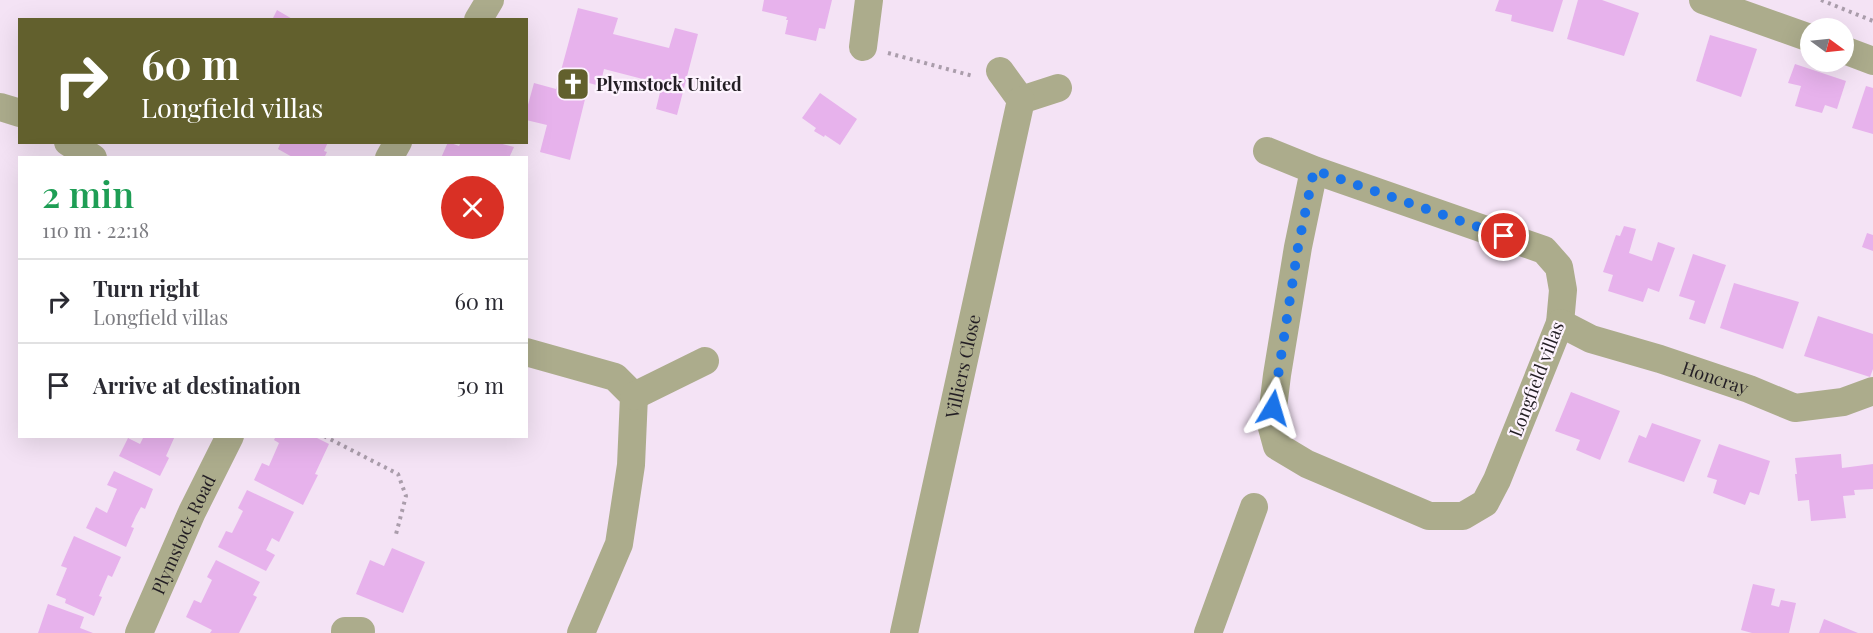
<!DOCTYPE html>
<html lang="en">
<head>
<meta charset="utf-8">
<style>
	body { margin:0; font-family:"Playfair Display",serif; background:#f2f2f3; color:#2b2b33; height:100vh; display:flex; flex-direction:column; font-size:22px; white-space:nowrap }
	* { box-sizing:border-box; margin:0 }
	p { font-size:20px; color:#7c7c81 }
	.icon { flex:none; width:33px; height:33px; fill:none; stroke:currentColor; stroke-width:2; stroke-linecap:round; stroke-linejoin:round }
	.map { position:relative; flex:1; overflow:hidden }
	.sheet { position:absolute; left:18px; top:156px; width:510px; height:282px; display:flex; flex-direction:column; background:#fff; border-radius:0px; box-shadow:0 6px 24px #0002 }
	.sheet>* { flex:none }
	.hud { position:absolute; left:18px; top:18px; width:510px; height:126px; border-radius:0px; box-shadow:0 6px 24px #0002; background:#62602d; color:#fff; overflow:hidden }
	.needle { width:39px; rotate:105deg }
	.buttons { position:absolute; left:1800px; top:18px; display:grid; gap:12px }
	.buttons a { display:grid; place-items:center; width:54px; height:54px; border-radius:50%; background:#fff; box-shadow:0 6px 24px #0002; font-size:30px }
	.pin { position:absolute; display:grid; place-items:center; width:51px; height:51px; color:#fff; margin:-26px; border:3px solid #fff; border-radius:50%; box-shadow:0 2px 6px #0007 }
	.me { position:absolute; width:66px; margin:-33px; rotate:7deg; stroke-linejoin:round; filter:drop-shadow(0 0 4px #0008) }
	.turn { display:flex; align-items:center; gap:21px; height:126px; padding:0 24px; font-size:27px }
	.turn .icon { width:78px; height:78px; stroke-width:2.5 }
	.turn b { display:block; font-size:42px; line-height:51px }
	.round { display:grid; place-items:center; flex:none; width:63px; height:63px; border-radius:32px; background:#f2f2f3 }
	.head { display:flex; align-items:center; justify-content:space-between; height:102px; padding:0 24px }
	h1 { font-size:36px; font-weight:600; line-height:45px; color:#1e9e55 }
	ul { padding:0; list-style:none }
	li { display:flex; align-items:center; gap:18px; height:84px; padding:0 24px; border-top:2px solid #e1e1e2 }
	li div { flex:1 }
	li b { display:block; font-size:22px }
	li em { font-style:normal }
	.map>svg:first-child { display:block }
	.building { fill:#e7b2ec }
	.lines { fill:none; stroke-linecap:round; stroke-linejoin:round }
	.path { stroke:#aa9dab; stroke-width:4; stroke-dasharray:3 4.5; stroke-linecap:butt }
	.minor { stroke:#acac8c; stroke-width:28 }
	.route { stroke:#1a73e8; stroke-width:10; stroke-dasharray:0 18 }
	.labels { text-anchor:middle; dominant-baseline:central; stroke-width:4.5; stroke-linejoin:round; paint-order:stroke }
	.poi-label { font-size:18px; font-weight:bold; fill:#231e24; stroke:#fdf3fe; text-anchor:start }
	.street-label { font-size:18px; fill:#231e24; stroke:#fdf3fe }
</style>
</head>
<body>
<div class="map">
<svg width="1873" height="633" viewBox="0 0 1873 633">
	<rect width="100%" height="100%" fill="#f4e3f5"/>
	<!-- building -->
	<g class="building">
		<path d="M764 0H832L825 29 819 28 816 41 785 34 788 20H786L787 17 762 11Z"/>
		<path d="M1499 0H1563L1553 32 1511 21 1512 15 1495 11Z"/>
		<path d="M1578 0H1602L1639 13 1624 56 1567 39Z"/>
		<path d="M578 8 618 18 613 34 669 48 675 28 698 34 677 115 656 109 662 84 604 69 600 86 589 83 570 160 540 152 547 125 526 120V112L534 83 556 89Z"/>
		<path d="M277 10 294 20H272Z"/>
		<path d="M1710 35 1757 49 1741 97 1696 81Z"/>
		<path d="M1795 64 1846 81 1837 109 1825 105 1822 113 1795 106 1801 86 1788 83Z"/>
		<path d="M1866 86 1873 88V134L1852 128Z"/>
		<path d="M820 93 857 119 840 145 825 135 824 137 814 131 816 128 802 118Z"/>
		<path d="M281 142H328L324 151 327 152 324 158H294L278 149Z"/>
		<path d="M448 142 459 146 461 142H495L514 147 509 158H441Z"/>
		<path d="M1624 226 1636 229 1629 253 1652 261 1658 242 1675 248 1659 292 1648 288 1643 302 1608 291 1613 275 1603 272 1616 235 1620 236Z"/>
		<path d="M1867 233 1873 235V251L1862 247Z"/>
		<path d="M1693 254 1726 265 1705 324 1689 319 1695 301 1679 296Z"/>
		<path d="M1734 283 1799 302 1783 349 1720 328Z"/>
		<path d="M1818 316 1873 334V369L1870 377 1804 356Z"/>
		<path d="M1571 392 1620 411 1600 460 1576 450 1580 440 1555 431Z"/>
		<path d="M1652 423 1701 440 1684 482 1628 462 1639 435 1646 438Z"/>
		<path d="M144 436H175L166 456 169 458 160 476 119 456 128 438 140 444Z"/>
		<path d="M276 436H313L329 444 315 474 318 475 303 505 254 480 262 463 269 466 279 443 274 440Z"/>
		<path d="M1719 444 1770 461 1759 495 1750 492 1745 505 1713 493 1717 480 1707 477Z"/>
		<path d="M1841 454 1842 468 1873 464V489L1854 490 1855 495 1843 496 1846 518 1811 521 1809 500 1798 501 1795 474H1797L1795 458Z"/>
		<path d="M114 471 153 489 145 509 141 507 136 516 131 527 134 528 126 547 86 528 96 507 107 513 117 489 107 485Z"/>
		<path d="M247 490 294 512 279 542 272 538 266 550 275 555 266 571 218 547 226 531 232 533 243 511 238 508Z"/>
		<path d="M74 536 121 557 112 577 108 575 99 596 102 597 94 616 65 603 66 599 56 595 67 568 61 566Z"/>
		<path d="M392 548 425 562 403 613 356 594 370 560 384 566Z"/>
		<path d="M216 560 260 582 253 595 257 597 239 633H210L212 630 186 617 194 600 201 603 212 580 207 577Z"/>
		<path d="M1753 584 1775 589 1771 605 1779 607 1781 600 1796 603 1789 633H1752L1741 630Z"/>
		<path d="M48 604 84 617 80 628 93 633H38Z"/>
		<path d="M1824 619 1858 633H1819Z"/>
	</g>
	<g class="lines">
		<!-- path -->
		<g class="path">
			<path d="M1821 0 1873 21"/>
			<path d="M888 53 973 76"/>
			<path d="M324 436 398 474 406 496 395 538"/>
		</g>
		<!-- minor -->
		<g class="minor">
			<path d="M1703 0 1810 38"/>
			<path d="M478 20 490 0"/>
			<path d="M863 47 869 0"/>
			<path d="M1844 50 1873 61"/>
			<path d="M1000 71 1021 100 1058 88"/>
			<path d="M0 107 20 113"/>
			<path d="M68 142 93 158"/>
			<path d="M1267 151 1314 170 1544 250 1559 267 1563 290 1560 323 1497 480 1485 503 1463 516H1429L1307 464 1277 446 1271 424 1277 375 1298 247 1314 170"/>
			<path d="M389 158 398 142"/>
			<path id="s1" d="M1560 323 1591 339 1660 359 1749 389 1795 408 1843 402 1873 391"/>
			<path d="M526 352 615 377 634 396 631 465 619 544 581 633"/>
			<path d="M634 396 705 361"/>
			<path id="s2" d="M139 633 192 512 230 436"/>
			<path d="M345 633V631H361"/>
			<path id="s3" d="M904 633 1021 100"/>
			<path d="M1208 633 1254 507"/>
		</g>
	</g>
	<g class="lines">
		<!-- route -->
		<path class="route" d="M1273 408 1298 247 1314 170 1504 236"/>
	</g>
	<!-- icons -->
	<defs>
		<g id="church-square" transform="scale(1.725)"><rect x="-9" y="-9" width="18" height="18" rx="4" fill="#62602d" stroke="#fdf3fe"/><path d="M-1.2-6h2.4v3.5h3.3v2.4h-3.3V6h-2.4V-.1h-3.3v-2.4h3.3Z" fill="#fff"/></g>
	</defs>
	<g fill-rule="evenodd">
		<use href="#church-square" x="573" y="84"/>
	</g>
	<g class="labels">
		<!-- poi labels -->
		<g class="poi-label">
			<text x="596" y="84">Plymstock United</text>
		</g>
		<!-- street labels -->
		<g class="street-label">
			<text stroke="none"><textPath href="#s3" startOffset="273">Villiers Close</textPath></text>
			<text stroke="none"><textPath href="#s1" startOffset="165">Honcray</textPath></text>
			<text transform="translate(1536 379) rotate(-69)">Longfield villas</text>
			<text stroke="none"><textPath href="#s2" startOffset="108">Plymstock Road</textPath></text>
		</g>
	</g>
</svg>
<div class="buttons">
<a><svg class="needle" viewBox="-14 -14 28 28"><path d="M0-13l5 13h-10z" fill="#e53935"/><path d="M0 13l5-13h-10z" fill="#7c7c81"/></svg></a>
</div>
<div class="pin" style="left:1504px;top:236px;background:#d93025"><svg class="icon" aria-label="arrive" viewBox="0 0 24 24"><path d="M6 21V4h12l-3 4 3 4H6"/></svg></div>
<svg class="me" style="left:1273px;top:408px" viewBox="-20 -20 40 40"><path d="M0-17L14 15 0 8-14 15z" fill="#1a73e8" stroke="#fff" stroke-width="4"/></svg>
<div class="hud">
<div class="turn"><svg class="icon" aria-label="right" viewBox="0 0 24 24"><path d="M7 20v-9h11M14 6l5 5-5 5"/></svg><div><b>60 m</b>Longfield villas</div></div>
</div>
<section class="sheet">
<div class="head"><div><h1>2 min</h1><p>110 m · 22:18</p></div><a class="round" style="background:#d93025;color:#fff"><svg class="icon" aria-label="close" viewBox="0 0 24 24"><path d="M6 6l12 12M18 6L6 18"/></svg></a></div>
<ul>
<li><svg class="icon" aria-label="right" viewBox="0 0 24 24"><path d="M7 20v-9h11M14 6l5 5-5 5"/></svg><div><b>Turn right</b><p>Longfield villas</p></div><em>60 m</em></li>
<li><svg class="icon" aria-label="arrive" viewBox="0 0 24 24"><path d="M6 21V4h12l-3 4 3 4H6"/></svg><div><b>Arrive at destination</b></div><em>50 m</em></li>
</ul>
</section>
</div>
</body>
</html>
